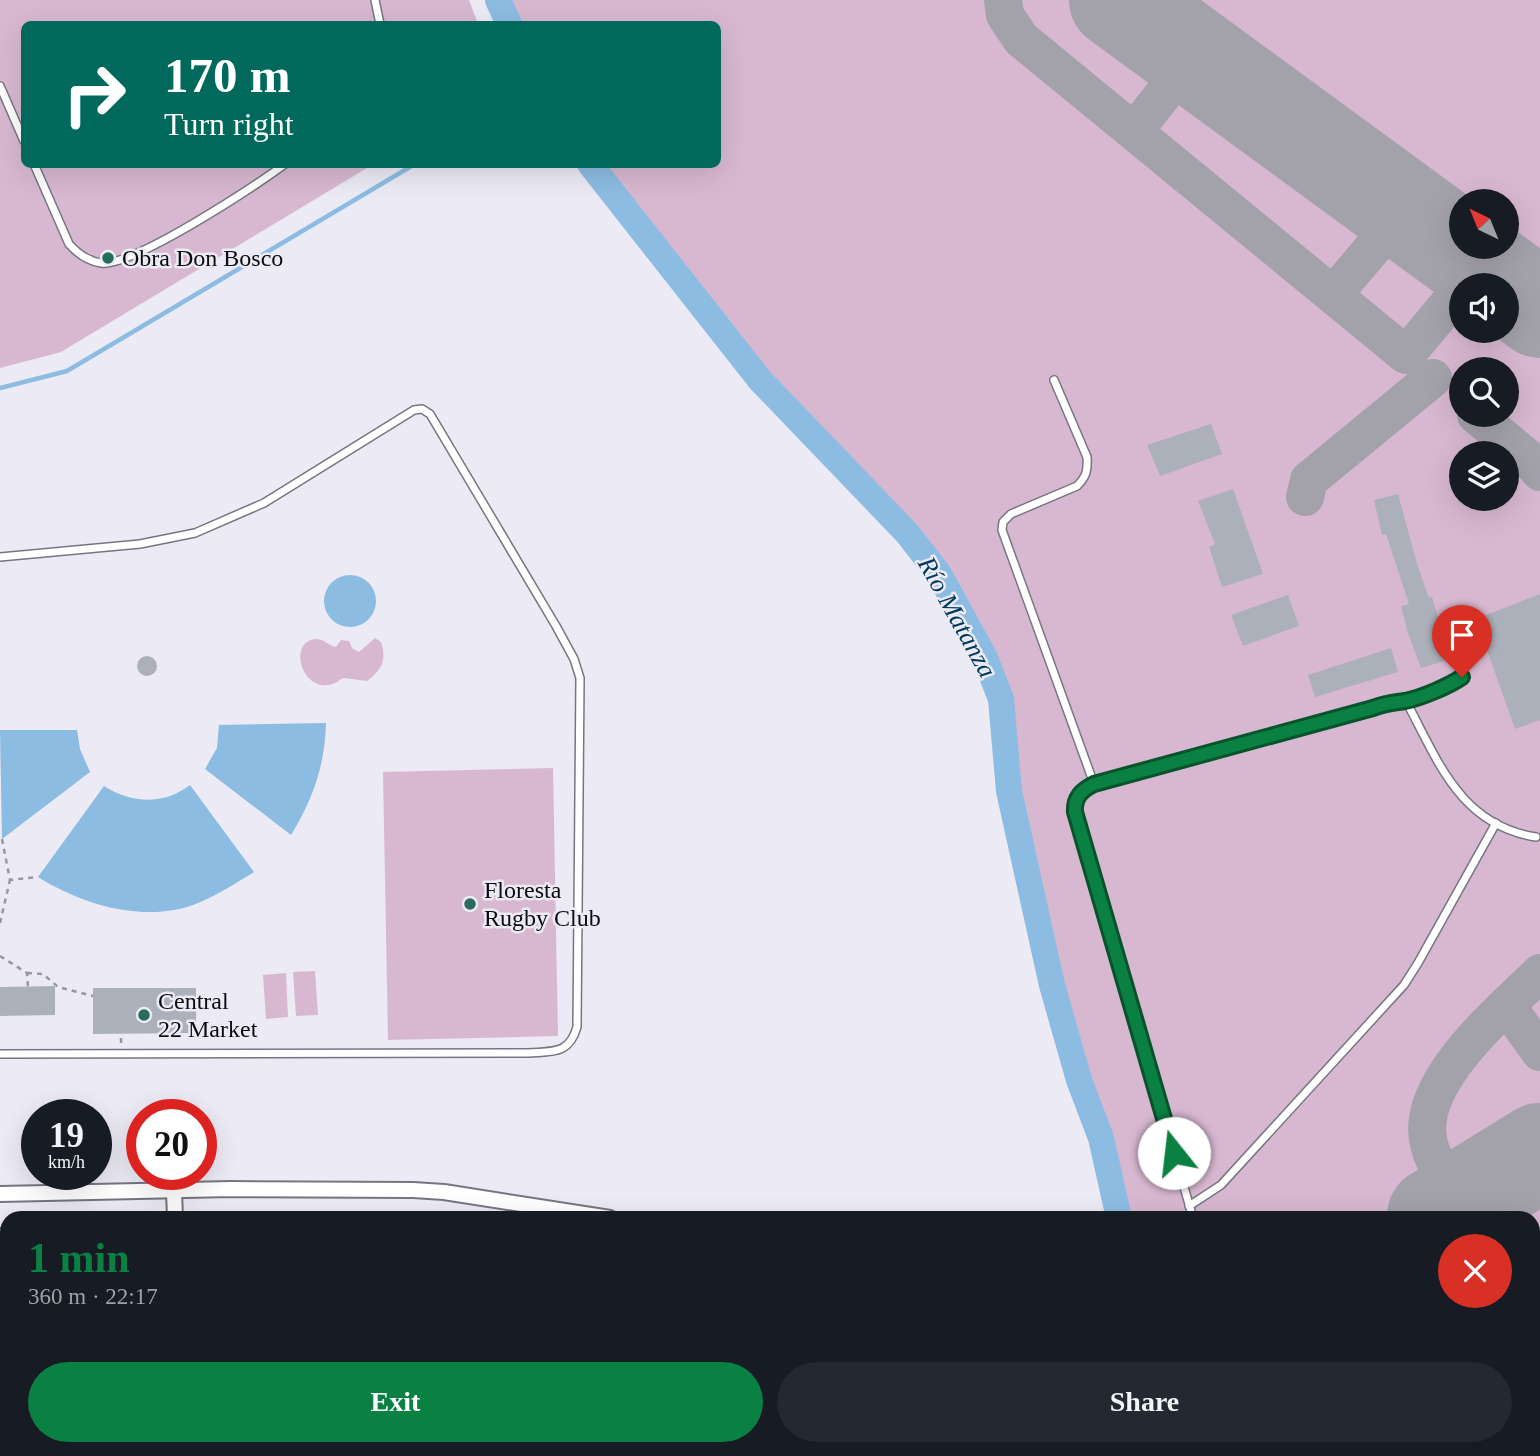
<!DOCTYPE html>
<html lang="en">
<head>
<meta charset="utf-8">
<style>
	body { margin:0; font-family:Georgia,serif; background:#242831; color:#f1f3f6; height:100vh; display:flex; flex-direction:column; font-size:26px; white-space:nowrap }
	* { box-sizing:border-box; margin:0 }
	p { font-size:23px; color:#9ea1a6 }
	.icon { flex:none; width:38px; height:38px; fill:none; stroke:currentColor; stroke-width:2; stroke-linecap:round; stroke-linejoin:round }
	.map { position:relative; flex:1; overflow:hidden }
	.panel { position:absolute; left:0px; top:1211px; width:1540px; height:245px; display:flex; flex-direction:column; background:#171b24; border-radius:21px 21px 0 0; box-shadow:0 7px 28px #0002 }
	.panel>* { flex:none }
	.banner { position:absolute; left:21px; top:21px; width:700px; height:147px; border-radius:10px; box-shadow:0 7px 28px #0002; background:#00695c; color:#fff; overflow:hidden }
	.needle { width:46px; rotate:317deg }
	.buttons { position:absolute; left:1449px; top:189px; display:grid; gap:14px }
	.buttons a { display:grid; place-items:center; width:70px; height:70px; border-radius:50%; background:#171b24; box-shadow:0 7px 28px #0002; font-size:35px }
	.speed { position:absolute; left:21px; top:1099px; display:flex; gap:14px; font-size:35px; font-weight:700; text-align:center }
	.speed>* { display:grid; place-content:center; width:91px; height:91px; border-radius:50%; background:#171b24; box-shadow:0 7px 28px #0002; line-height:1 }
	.speed small { font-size:18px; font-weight:400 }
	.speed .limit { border:10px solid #d22; background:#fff; color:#111 }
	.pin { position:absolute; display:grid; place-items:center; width:60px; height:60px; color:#fff; margin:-72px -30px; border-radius:50% 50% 50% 0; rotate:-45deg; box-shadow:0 0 7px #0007 }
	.pin .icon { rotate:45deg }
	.me { position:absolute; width:77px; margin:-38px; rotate:344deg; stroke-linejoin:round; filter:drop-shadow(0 0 5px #0008) }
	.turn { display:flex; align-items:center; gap:24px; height:147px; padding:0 28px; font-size:32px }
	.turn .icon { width:91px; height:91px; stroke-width:2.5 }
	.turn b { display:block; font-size:49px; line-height:60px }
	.round { display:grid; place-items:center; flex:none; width:74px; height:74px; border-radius:37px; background:#242831 }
	.headline { display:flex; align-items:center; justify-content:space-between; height:119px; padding:0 28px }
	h1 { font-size:42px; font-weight:800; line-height:52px; color:#0b8043 }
	.action { display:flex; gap:14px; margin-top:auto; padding:14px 28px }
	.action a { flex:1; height:80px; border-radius:42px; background:#0b8043; color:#fff; font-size:28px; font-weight:800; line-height:80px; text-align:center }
	.action a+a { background:#242831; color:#f1f3f6 }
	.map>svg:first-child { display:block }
	.green { fill:#d8b8d1; fill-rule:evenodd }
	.water { fill:#8dbce2 }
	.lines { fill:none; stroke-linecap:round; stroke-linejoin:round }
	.stream { stroke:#8dbce2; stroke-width:4.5 }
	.river { stroke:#8dbce2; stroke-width:26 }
	.taxiway { stroke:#a3a2aa; stroke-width:38 }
	.runway { stroke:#a3a2aa; stroke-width:98 }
	.building { fill:#acb0ba }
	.lane-casing { stroke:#767680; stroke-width:10 }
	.street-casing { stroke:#767680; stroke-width:18 }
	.primary-casing { stroke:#767680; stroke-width:24 }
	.path { stroke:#98979f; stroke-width:2.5; stroke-dasharray:5 5; stroke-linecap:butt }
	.lane { stroke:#fff; stroke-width:7 }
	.street { stroke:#fff; stroke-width:14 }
	.primary { stroke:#fff; stroke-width:21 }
	.route-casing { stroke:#07532c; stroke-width:18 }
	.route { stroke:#0b8043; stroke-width:12 }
	.poi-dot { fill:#296c5c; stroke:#ebeaf5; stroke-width:2.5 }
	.labels { text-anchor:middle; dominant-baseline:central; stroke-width:5; stroke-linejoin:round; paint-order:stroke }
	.poi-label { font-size:24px; fill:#0c0c0f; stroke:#ebeaf5; text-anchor:start }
	.water-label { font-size:26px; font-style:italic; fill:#003a5e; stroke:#ebeaf5 }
</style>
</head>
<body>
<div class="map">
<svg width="1540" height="1456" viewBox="0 0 1540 1456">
	<rect width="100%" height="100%" fill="#ebeaf5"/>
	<!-- green -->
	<g class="green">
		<path d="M0 0H469L478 24H24V164L372 165 61 352 0 368Z"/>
		<path d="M498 0H1540V1291L1533 1295V1218H1119L1101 1139 1079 1080 1052 985 1009 791 1001 699 985 658 939 574 907 533 760 380 590 165 718 164V24H509ZM1461 201H1507V247H1461ZM1461 285H1507V331H1461ZM1461 369H1507V415H1461ZM1461 453H1507V499H1461Z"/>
		<path d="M375 638 381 642C387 660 382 670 367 681L344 678C340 679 338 682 335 683 303 697 286 641 316 639 324 639 329 646 336 647L341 640 349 641 352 648 359 652Z"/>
		<path d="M553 768 558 1036 388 1040 383 772Z"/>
		<path d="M315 971 318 1015 296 1016 293 972Z"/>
		<path d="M286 973 288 1017 266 1019 263 975Z"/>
		<path d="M0 1256H7V1449H584L572 1456H0Z"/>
	</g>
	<!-- water -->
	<g class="water">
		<circle cx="350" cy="601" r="26"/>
		<path d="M326 723C325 765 313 799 291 835L205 769 217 748 219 725Z"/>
		<path d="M0 730H77L80 749 90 772 2 839Z"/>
		<path d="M190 785 254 872C235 884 214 897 193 905 142 923 81 904 38 877L104 786C132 804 164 805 190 785Z"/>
	</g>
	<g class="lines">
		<!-- stream -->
		<g class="stream">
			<path d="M0 388 67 371 415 164"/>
			<path d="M1533 1295 1540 1291"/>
			<path d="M1533 1321 1540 1323"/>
		</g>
		<!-- river -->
		<g class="river">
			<path d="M498 0 509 24"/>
			<path d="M590 164 760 380 907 533 939 574 985 658 1001 699 1009 791 1052 985 1079 1080 1101 1138 1119 1218"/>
			<path d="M1121 1456V1449"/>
		</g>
		<!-- taxiway -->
		<g class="taxiway">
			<path d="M1003 0 1005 15 1021 39 1406 355 1461 289"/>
			<path d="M1134 131 1194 56"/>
			<path d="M1333 295 1405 210"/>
			<path d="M1476 415 1529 459 1540 472"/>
			<path d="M1305 497 1309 480 1433 378"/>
			<path d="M1507 1006 1540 1052"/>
			<path d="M1458 1202C1448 1183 1434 1165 1429 1144 1413 1083 1502 1011 1540 973"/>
		</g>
		<!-- runway -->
		<g class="runway">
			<path d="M1118 0 1540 309"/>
			<path d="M1436 1216 1540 1152"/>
		</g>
	</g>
	<!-- building -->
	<g class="building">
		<path d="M1211 424 1222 454 1160 476 1147 445Z"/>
		<path d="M1233 489 1263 574 1222 587 1209 547 1215 544 1198 501Z"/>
		<path d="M1398 494 1417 564 1429 598 1432 597 1451 659 1421 668 1407 630 1401 606 1409 604 1386 534 1382 535 1374 500Z"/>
		<path d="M1540 594V720L1515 729 1476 619Z"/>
		<path d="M1288 595 1299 626 1243 646 1231 615Z"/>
		<path d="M1391 648 1398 672 1315 697 1308 675Z"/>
		<circle cx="147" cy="666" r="10"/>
		<path d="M55 986V1015L0 1016V987Z"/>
		<path d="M93 988H196V1033L93 1034Z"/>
	</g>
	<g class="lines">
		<!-- lane casing -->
		<g class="lane-casing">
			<g id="lane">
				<path d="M375 0 380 24"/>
				<path d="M0 86 24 141"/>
				<path d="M34 164 69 244C77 253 88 261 101 263 133 267 255 186 285 164"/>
				<path d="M1054 380 1087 457C1088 471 1086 477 1077 486L1011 514 1003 522 1002 530 1094 784"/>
				<path d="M0 557 140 544 195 533 264 503 414 410 422 409 430 414 556 626 574 659 580 678 577 1027C569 1055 552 1051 528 1053L0 1054"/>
				<path d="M1406 701 1454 683 1462 677 1468 654 1464 641"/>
				<path d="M1189 1206 1221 1185 1404 985 1418 963 1496 823"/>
				<path d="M1193 1218 1075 812C1074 797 1082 790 1094 784L1373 708 1393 701H1406C1438 761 1460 825 1536 837"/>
				<path d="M0 1339 7 1342"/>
			</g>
		</g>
		<!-- street casing -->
		<g class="street-casing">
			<g id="street">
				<path d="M174 1191 175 1218"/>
				<path d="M0 1194 231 1189 413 1190 444 1192 610 1218"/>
				<path d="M1271 1456 1272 1449"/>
			</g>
		</g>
		<!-- primary casing -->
		<g class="primary-casing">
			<g id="primary">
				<path d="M0 1239H7"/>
				<path d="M1533 1387 1540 1388"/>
				<path d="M1533 1423 1540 1424"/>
				<path d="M592 1456 604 1449"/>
				<path d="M632 1456 657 1449"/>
			</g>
		</g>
		<!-- path -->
		<g class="path">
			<path d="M2 839 10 880 38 877"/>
			<path d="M0 923 10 880"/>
			<path d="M0 956 27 973 28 987"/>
			<path d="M27 973 43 974 58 987 93 996"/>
			<path d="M121 1043V1033"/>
			<path d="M1191 1456 1194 1453 1230 1449"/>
		</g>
		<!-- lane -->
		<use href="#lane" class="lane"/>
		<!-- street -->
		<use href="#street" class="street"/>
		<!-- primary -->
		<use href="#primary" class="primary"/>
	</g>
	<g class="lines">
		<!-- route casing -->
		<g class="route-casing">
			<path id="route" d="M1174 1153 1075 812C1074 797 1082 790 1094 784L1373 708C1386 703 1392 703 1405 701 1421 698 1449 686 1462 677"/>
		</g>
		<!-- route -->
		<use href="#route" class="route"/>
	</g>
	<!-- markers -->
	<g class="poi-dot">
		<circle cx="108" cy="258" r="7"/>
		<circle cx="470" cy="904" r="7"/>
		<circle cx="144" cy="1015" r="7"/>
	</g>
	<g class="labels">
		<!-- poi labels -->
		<g class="poi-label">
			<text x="122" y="258">Obra Don Bosco</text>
			<text x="484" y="890">Floresta<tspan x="484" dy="28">Rugby Club</tspan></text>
			<text x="158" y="1001">Central<tspan x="158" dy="28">22 Market</tspan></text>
		</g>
		<!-- water labels -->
		<g class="water-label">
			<text transform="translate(957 617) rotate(61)">Río Matanza</text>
		</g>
	</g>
</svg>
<div class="buttons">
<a><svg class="needle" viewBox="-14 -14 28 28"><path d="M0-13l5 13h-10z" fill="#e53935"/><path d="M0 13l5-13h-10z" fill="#9ea1a6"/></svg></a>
<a><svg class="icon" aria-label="sound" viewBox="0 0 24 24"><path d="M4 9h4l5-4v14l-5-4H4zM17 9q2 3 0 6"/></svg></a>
<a><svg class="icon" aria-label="search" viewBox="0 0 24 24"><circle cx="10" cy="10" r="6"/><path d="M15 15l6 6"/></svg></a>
<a><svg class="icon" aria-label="layers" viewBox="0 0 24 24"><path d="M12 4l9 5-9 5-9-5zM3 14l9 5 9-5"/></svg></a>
</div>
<div class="speed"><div>19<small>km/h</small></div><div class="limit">20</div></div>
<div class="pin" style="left:1462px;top:677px;background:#d93025"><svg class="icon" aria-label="arrive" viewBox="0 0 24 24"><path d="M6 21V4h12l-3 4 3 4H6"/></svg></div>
<svg class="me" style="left:1174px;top:1153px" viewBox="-20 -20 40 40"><circle r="19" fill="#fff"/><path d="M0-13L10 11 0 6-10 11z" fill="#0b8043"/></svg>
<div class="banner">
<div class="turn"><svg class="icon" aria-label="right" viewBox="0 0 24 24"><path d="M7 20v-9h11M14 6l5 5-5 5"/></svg><div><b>170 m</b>Turn right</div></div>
</div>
<section class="panel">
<div class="headline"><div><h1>1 min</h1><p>360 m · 22:17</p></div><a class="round" style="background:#d93025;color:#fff"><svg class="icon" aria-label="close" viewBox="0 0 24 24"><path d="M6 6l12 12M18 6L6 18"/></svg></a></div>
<div class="action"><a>Exit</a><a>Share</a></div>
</section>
</div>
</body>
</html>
